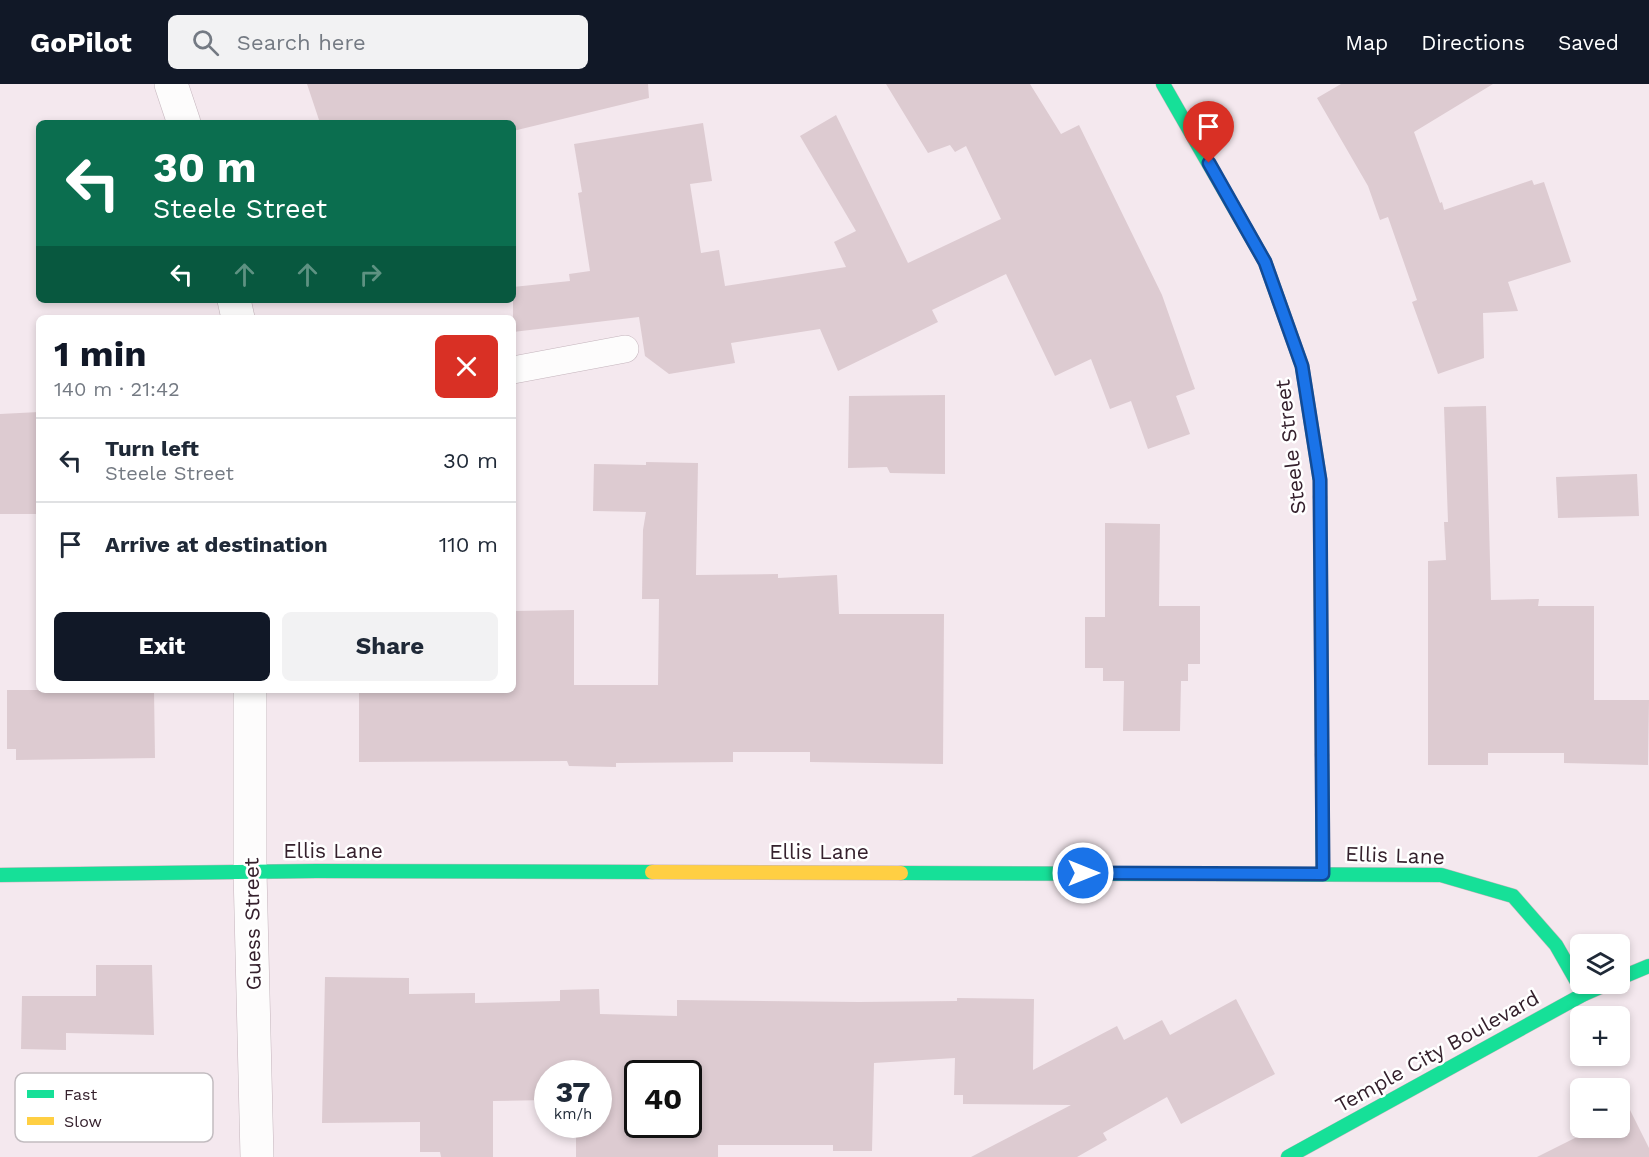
<!DOCTYPE html>
<html lang="en">
<head>
<meta charset="utf-8">
<style>
	body { margin:0; font-family:"Work Sans",sans-serif; background:#f2f2f3; color:#1f2937; height:100vh; display:flex; flex-direction:column; font-size:22px; white-space:nowrap }
	* { box-sizing:border-box; margin:0 }
	p { font-size:20px; color:#747a83 }
	.icon { flex:none; width:33px; height:33px; fill:none; stroke:currentColor; stroke-width:2; stroke-linecap:round; stroke-linejoin:round }
	.map { position:relative; flex:1; overflow:hidden }
	.sheet { position:absolute; left:36px; top:231px; width:480px; height:378px; display:flex; flex-direction:column; background:#fff; border-radius:9px; box-shadow:0 3px 9px #0003 }
	.sheet>* { flex:none }
	.guide { position:absolute; left:36px; top:36px; width:480px; height:183px; border-radius:9px; box-shadow:0 3px 9px #0003; background:#0b6e4f; color:#fff; overflow:hidden }
	.buttons { position:absolute; left:1570px; top:850px; display:grid; gap:12px }
	.buttons a { display:grid; place-items:center; width:60px; height:60px; border-radius:9px; background:#fff; box-shadow:0 3px 9px #0003; font-size:30px }
	.speed { position:absolute; left:534px; top:976px; display:flex; gap:12px; font-size:30px; font-weight:700; text-align:center }
	.speed>* { display:grid; place-content:center; width:78px; height:78px; border-radius:50%; background:#fff; box-shadow:0 3px 9px #0003; line-height:1 }
	.speed small { font-size:15px; font-weight:400 }
	.speed .limit { border:3px solid #111; border-radius:9px; background:#fff; color:#111 }
	.pin { position:absolute; display:grid; place-items:center; width:51px; height:51px; color:#fff; margin:-62px -26px; border-radius:50% 50% 50% 0; rotate:-45deg; box-shadow:0 0 6px #0007 }
	.pin .icon { rotate:45deg }
	.me { position:absolute; width:66px; margin:-33px; rotate:90deg; stroke-linejoin:round; filter:drop-shadow(0 0 4px #0008) }
	.turn { display:flex; align-items:center; gap:21px; height:126px; padding:0 18px; font-size:27px }
	.turn .icon { width:78px; height:78px; stroke-width:2.5 }
	.turn b { display:block; font-size:42px; line-height:51px }
	.lanes { display:flex; align-items:center; height:57px; padding:0 18px; background:#0003; justify-content:center; gap:30px; direction:ltr }
	.lanes .off { opacity:.35 }
	.round { display:grid; place-items:center; flex:none; width:63px; height:63px; border-radius:9px; background:#f2f2f3 }
	.headline { display:flex; align-items:center; justify-content:space-between; height:102px; padding:0 18px }
	h1 { font-size:36px; font-weight:700; line-height:45px; color:#111827 }
	.action { display:flex; gap:12px; margin-top:auto; padding:12px 18px }
	.action a { flex:1; height:69px; border-radius:9px; background:#111827; color:#fff; font-size:24px; font-weight:700; line-height:69px; text-align:center }
	.action a+a { background:#f2f2f3; color:#1f2937 }
	ul { padding:0; list-style:none }
	li { display:flex; align-items:center; gap:18px; height:84px; padding:0 18px; border-top:2px solid #e0e1e3 }
	li div { flex:1 }
	li b { display:block; font-size:22px }
	li em { font-style:normal }
	header { display:flex; align-items:center; gap:36px; box-sizing:border-box; height:84px; padding:0 30px; background:#111827; color:#fff }
	header strong { font-size:28px }
	nav { display:flex; gap:33px; margin-inline-start:auto; font-size:21px }
	.search { width:420px; height:54px; background:#f2f2f3; display:flex; align-items:center; gap:15px; box-sizing:border-box; padding:0 21px; border-radius:9px; color:#747a83; font-size:22px }
	.map>svg:first-child { display:block }
	.building { fill:#ddcbd1; fill-rule:evenodd }
	.lines { fill:none; stroke-linecap:round; stroke-linejoin:round }
	.lane-casing { stroke:#c4b4bc; stroke-width:28 }
	.street-casing { stroke:#c4b4bc; stroke-width:34 }
	.fast-casing { stroke:#c4b4bc; stroke-width:15 }
	.slow-casing { stroke:#c4b4bc; stroke-width:15 }
	.lane { stroke:#fdfcfc; stroke-width:27 }
	.street { stroke:#fdfcfc; stroke-width:33 }
	.fast { stroke:#16e098; stroke-width:14 }
	.slow { stroke:#ffcf43; stroke-width:14 }
	.route-casing { stroke:#114b97; stroke-width:15 }
	.route { stroke:#1a73e8; stroke-width:10 }
	.labels { text-anchor:middle; dominant-baseline:central; stroke-width:5; stroke-linejoin:round; paint-order:stroke }
	.street-label { font-size:21px; fill:#35212d; stroke:#fff }
	.key { fill:#fff; stroke:#c2bcc0; stroke-width:1.5 }
	.key-label { font-size:16px; fill:#35212d }
</style>
</head>
<body>
<header>
<strong>GoPilot</strong>
<div class="search"><svg class="icon" aria-label="search" viewBox="0 0 24 24"><circle cx="10" cy="10" r="6"/><path d="M15 15l6 6"/></svg>Search here</div>
<nav><a>Map</a><a>Directions</a><a>Saved</a></nav>
</header>
<div class="map">
<svg width="1649" height="1073" viewBox="0 0 1649 1073">
	<rect width="100%" height="100%" fill="#f4e8ee"/>
	<!-- building -->
	<g class="building">
		<path d="M307 0H648L649 14 513 47V39H320Z"/>
		<path d="M886 0H1030L1061 50 1079 41 1162 211 1195 305 1176 312 1190 350 1148 365 1131 317 1110 325 1091 275 1055 292 1006 190 932 226 938 238 838 287 820 245 731 259 735 279 669 290 645 272 639 233 513 248V203L570 197 569 190 590 187 578 109 582 108 574 60 703 39 712 97 690 100 701 169 719 166 725 202 846 183 834 158 856 147 800 52 836 31 908 179 1001 135 966 62 955 68 950 61 928 69Z"/>
		<path d="M1341 0H1493L1414 48 1440 119 1442 118 1444 126 1532 96 1534 101 1544 98 1571 178 1508 198 1518 227 1483 229 1484 274 1438 290 1412 218 1417 216 1388 133 1380 136 1368 102 1317 14Z"/>
		<path d="M945 311V390L890 389 887 383 848 384 849 312Z"/>
		<path d="M1486 322 1491 516 1539 515 1538 522H1594V616H1649L1648 681 1564 679V669H1488V681H1428V477L1446 476 1444 438H1448L1444 323Z"/>
		<path d="M39 328V430H0V330Z"/>
		<path d="M646 378 698 379 696 491 778 490V494L837 491 839 530H944L943 680 810 678V668H733V678L616 679V683L569 682 567 677 359 678V606H513V527L574 526V601H658L659 515H642L643 446 646 428 593 427 594 380 646 381Z"/>
		<path d="M1637 390 1639 432 1558 434 1556 393Z"/>
		<path d="M1105 439 1160 440 1159 522H1200V580H1188V597H1181L1180 647H1123L1124 597H1103V584H1085V533H1105Z"/>
		<path d="M7 606H154L155 674 16 676V665H7Z"/>
		<path d="M96 881H152L154 951 66 949V966L21 965 22 912H96Z"/>
		<path d="M325 893 409 894V910L475 909V919L560 917V906L599 905 600 930 677 932V916L859 918 957 917V914L1034 915 1033 986 1117 942 1124 956 1162 936 1170 951 1236 915 1275 990 1181 1040 1167 1013 1103 1049 1107 1056 1077 1073H971L1071 1021 963 1020V1011H954L955 974 874 979 872 1067H833V1061H718V1073H576V1041H598V990H548V1016L493 1017V1073H441L440 1068H420V1038L322 1039ZM638 990H688V1041H638Z"/>
		<path d="M1630 1026 1649 1064V1073H1537L1595 1044H1620V1031Z"/>
	</g>
	<g class="lines">
		<!-- lane casing -->
		<g class="lane-casing">
			<path id="lane" d="M513 286 625 265"/>
		</g>
		<!-- street casing -->
		<g class="street-casing">
			<g id="street">
				<path d="M171 0 184 39"/>
				<path d="M234 216 238 234"/>
				<path d="M250 606V787L257 1073"/>
			</g>
		</g>
		<!-- fast casing -->
		<g class="fast-casing">
			<g id="fast">
				<path d="M1163 0 1265 178 1302 282 1320 396V413"/>
				<path d="M1322 671 1323 790"/>
				<path d="M901 789 1441 791 1513 812 1556 861 1584 910"/>
				<path d="M0 791 316 787 652 788"/>
				<path d="M1620 894 1649 882"/>
				<path d="M1288 1073 1584 910 1607 900"/>
			</g>
		</g>
		<!-- slow casing -->
		<g class="slow-casing">
			<g id="slow">
				<path d="M1320 413 1322 671"/>
				<path d="M652 788 901 789"/>
			</g>
		</g>
		<!-- lane -->
		<use href="#lane" class="lane"/>
		<!-- street -->
		<use href="#street" class="street"/>
		<!-- fast -->
		<use href="#fast" class="fast"/>
		<!-- slow -->
		<use href="#slow" class="slow"/>
	</g>
	<g class="lines">
		<!-- route casing -->
		<g class="route-casing">
			<path id="route" d="M1083 789 1323 790 1320 396 1302 282 1265 178 1209 79"/>
		</g>
		<!-- route -->
		<use href="#route" class="route"/>
	</g>
	<g class="labels">
		<!-- street labels -->
		<g class="street-label">
			<text transform="translate(1290 363) rotate(-97)">Steele Street</text>
			<text x="333" y="766">Ellis Lane</text>
			<text x="819" y="767">Ellis Lane</text>
			<text transform="translate(1395 771) rotate(2)">Ellis Lane</text>
			<text transform="translate(252 840) rotate(-91)">Guess Street</text>
			<text transform="translate(1437 967) rotate(-29)">Temple City Boulevard</text>
		</g>
	</g>
	<!-- legend -->
	<rect x="15" y="989" width="198" height="69" rx="9" class="key"/>
	<rect x="27" y="1006" width="27" height="8" fill="#16e098"/>
	<rect x="27" y="1033" width="27" height="8" fill="#ffcf43"/>
	<g class="key-label">
		<text x="64" y="1016">Fast</text>
		<text x="64" y="1043">Slow</text>
	</g>
</svg>
<div class="buttons">
<a><svg class="icon" aria-label="layers" viewBox="0 0 24 24"><path d="M12 4l9 5-9 5-9-5zM3 14l9 5 9-5"/></svg></a>
<a>+</a>
<a>−</a>
</div>
<div class="speed"><div>37<small>km/h</small></div><div class="limit">40</div></div>
<div class="pin" style="left:1209px;top:79px;background:#d93025"><svg class="icon" aria-label="arrive" viewBox="0 0 24 24"><path d="M6 21V4h12l-3 4 3 4H6"/></svg></div>
<svg class="me" style="left:1083px;top:789px" viewBox="-20 -20 40 40"><circle r="17" fill="#1a73e8" stroke="#fff" stroke-width="3"/><path d="M0-11L8 9 0 5-8 9z" fill="#fff"/></svg>
<div class="guide">
<div class="turn"><svg class="icon" aria-label="left" viewBox="0 0 24 24"><path d="M17 20v-9H6M10 6l-5 5 5 5"/></svg><div><b>30 m</b>Steele Street</div></div>
<div class="lanes"><svg class="icon" aria-label="left" viewBox="0 0 24 24"><path d="M17 20v-9H6M10 6l-5 5 5 5"/></svg><svg class="icon off" aria-label="ahead" viewBox="0 0 24 24"><path d="M12 20V5M6 11l6-6 6 6"/></svg><svg class="icon off" aria-label="ahead" viewBox="0 0 24 24"><path d="M12 20V5M6 11l6-6 6 6"/></svg><svg class="icon off" aria-label="right" viewBox="0 0 24 24"><path d="M7 20v-9h11M14 6l5 5-5 5"/></svg></div>
</div>
<section class="sheet">
<div class="headline"><div><h1>1 min</h1><p>140 m · 21:42</p></div><a class="round" style="background:#d93025;color:#fff"><svg class="icon" aria-label="close" viewBox="0 0 24 24"><path d="M6 6l12 12M18 6L6 18"/></svg></a></div>
<ul>
<li><svg class="icon" aria-label="left" viewBox="0 0 24 24"><path d="M17 20v-9H6M10 6l-5 5 5 5"/></svg><div><b>Turn left</b><p>Steele Street</p></div><em>30 m</em></li>
<li><svg class="icon" aria-label="arrive" viewBox="0 0 24 24"><path d="M6 21V4h12l-3 4 3 4H6"/></svg><div><b>Arrive at destination</b></div><em>110 m</em></li>
</ul>
<div class="action"><a>Exit</a><a>Share</a></div>
</section>
</div>
</body>
</html>
